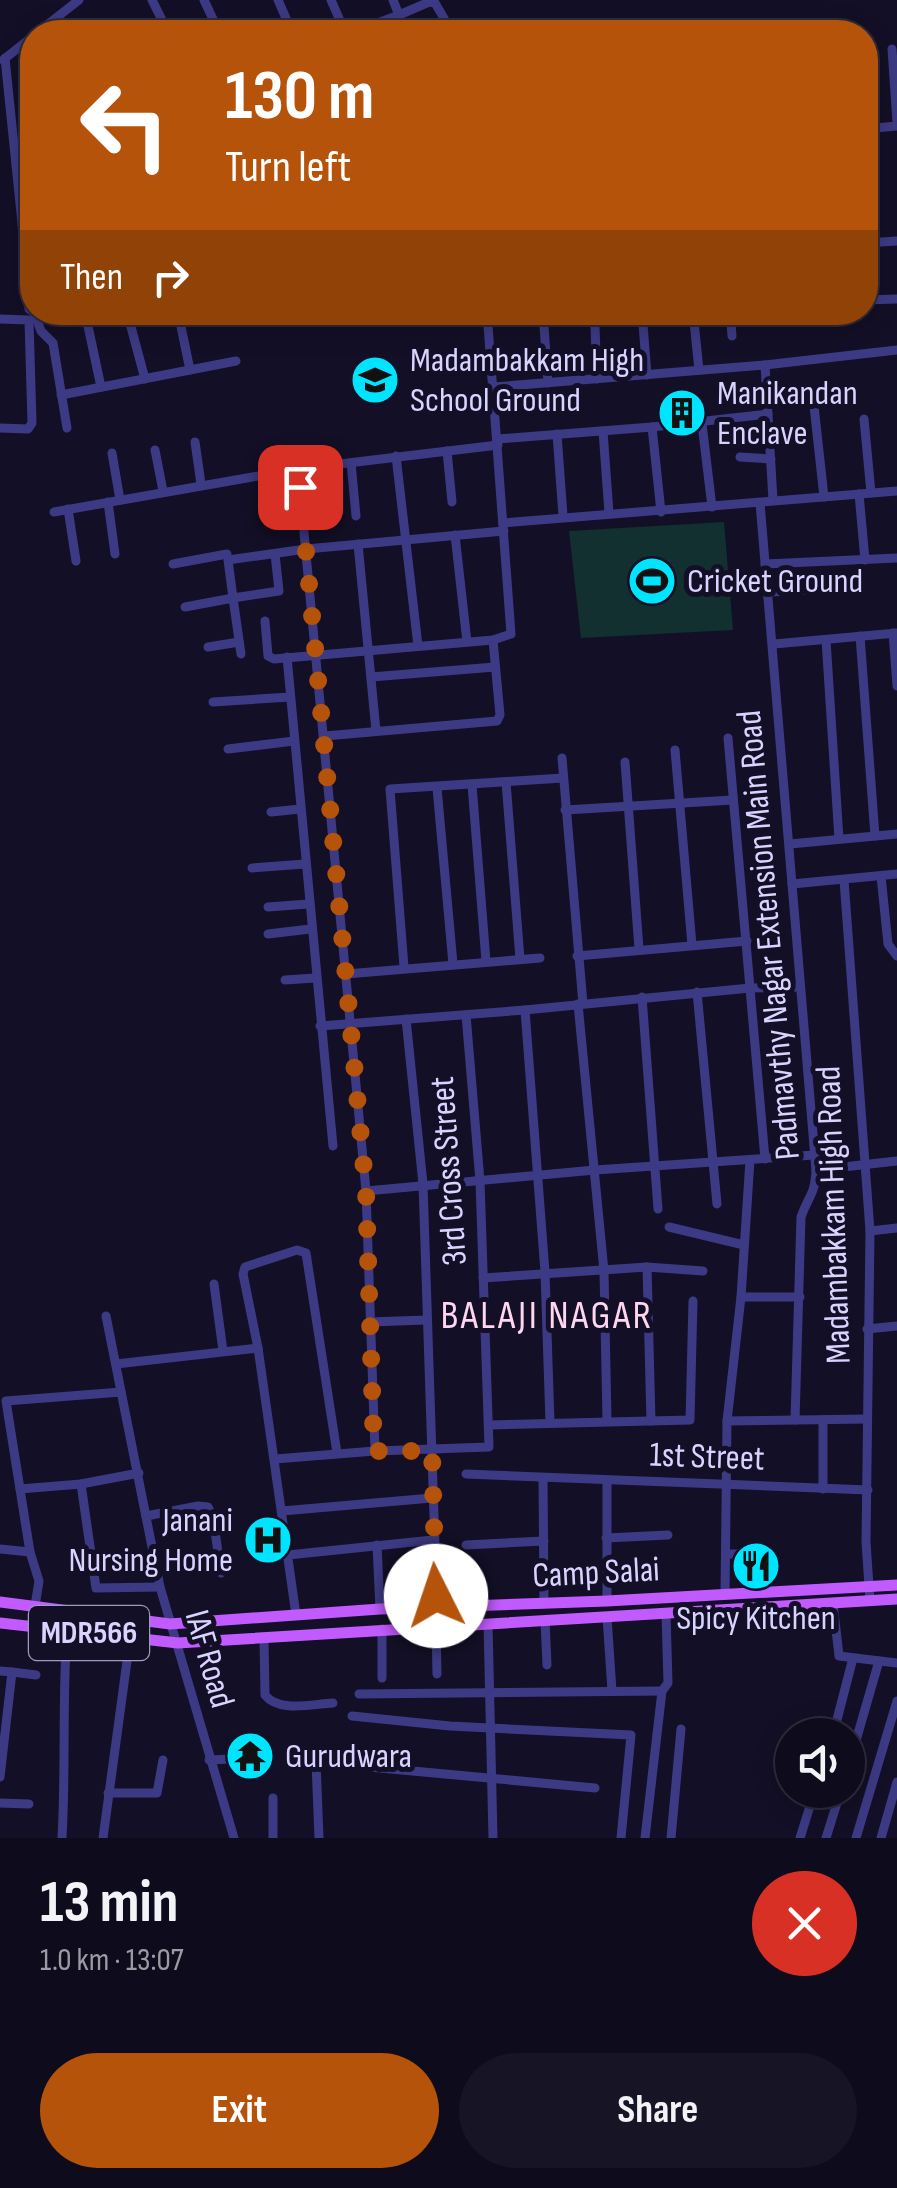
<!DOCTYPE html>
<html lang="en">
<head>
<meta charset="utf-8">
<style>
	body { margin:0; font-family:"Sofia Sans Condensed",sans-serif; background:#171425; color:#f1f3f6; height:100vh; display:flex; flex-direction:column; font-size:38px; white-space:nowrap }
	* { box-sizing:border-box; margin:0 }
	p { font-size:32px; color:#9b9ba3 }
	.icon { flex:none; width:55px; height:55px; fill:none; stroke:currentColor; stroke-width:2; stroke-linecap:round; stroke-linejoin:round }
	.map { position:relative; height:1838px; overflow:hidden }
	.details { display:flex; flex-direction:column; background:#0e0b1c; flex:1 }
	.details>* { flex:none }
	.hud { position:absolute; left:20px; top:20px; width:858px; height:305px; border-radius:40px; box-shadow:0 5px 25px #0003,0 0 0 2px #2e2b3b; background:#b45309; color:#fff; overflow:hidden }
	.fabs { position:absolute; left:775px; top:1718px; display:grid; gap:20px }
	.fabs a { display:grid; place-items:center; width:90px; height:90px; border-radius:50%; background:#0e0b1c; box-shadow:0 5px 25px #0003,0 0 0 2px #2e2b3b; font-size:50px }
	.pin { position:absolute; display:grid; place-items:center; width:85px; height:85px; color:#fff; margin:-42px; border-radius:20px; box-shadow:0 5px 15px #0006 }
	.me { position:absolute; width:110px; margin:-55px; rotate:356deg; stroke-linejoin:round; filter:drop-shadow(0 0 8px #0008) }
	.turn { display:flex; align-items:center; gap:35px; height:210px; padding:0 40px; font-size:45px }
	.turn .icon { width:130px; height:130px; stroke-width:2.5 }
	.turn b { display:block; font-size:70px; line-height:85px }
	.then { display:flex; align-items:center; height:95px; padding:0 40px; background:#0003; gap:20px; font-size:38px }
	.round { display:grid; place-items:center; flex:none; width:105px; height:105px; border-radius:52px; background:#171425 }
	.summary { display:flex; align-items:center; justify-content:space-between; height:170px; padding:0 40px }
	h1 { font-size:60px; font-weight:700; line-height:75px }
	.button { display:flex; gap:20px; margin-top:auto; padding:20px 40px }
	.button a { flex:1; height:115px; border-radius:60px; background:#b45309; color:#fff; font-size:40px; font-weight:700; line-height:115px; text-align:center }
	.button a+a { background:#171425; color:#f1f3f6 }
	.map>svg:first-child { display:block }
	.green { fill:#12302f }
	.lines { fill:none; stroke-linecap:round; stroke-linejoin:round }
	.minor { stroke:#3d3a85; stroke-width:9 }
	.major { stroke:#c25bff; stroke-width:11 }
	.route { stroke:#b45309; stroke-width:18; stroke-dasharray:0 32.4 }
	.labels { text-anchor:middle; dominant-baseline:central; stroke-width:10; stroke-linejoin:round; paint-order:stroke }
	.shield { fill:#130f26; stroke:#9e99be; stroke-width:2.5 }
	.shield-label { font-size:32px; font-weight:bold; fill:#d9d4ff }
	.poi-label { font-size:35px; fill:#d9d4ff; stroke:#130f26; text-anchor:start }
	.street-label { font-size:35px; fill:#d9d4ff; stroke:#130f26 }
	.quarter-label { font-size:40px; letter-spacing:2.5px; fill:#ffd6f0; stroke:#130f26 }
</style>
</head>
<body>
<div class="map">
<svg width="897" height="1838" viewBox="0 0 897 1838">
	<rect width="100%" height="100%" fill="#130f26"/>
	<!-- green -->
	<path class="green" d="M724 522 733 630 581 638 569 531Z"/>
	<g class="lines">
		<!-- minor -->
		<g class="minor">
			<path d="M152 0 168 32"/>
			<path d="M204 0 219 32"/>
			<path d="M278 0 292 32"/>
			<path d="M331 0 345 32"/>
			<path d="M393 0 399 15 429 2 435 3 452 32"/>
			<path d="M38 32 79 0"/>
			<path d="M354 32 399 15"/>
			<path d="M892 49 897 123"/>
			<path d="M5 58 22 223 26 292"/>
			<path d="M3 60 32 37"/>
			<path d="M865 129 897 126"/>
			<path d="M24 160 32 155"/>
			<path d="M865 243 897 241"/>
			<path d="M32 291 26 292 29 309 32 311"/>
			<path d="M865 300 897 299"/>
			<path d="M34 312 41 331 53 343 67 428"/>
			<path d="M85 312 101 387"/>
			<path d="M127 312 145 379"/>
			<path d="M178 312 190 370"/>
			<path d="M295 312 301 316 320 312"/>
			<path d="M543 312 548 383"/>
			<path d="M642 312 647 375"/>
			<path d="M693 312 699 370"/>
			<path d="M730 312 732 336"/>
			<path d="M0 319 29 320 32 423 28 429 0 428"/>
			<path d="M179 323 224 315"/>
			<path d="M595 327 597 379"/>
			<path d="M765 365 897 350"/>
			<path d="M494 387 765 365 773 500"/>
			<path d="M61 395 236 361"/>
			<path d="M814 406 824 497"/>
			<path d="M864 419 871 493"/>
			<path d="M702 424 712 507"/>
			<path d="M652 427 768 414"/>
			<path d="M603 431 609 513"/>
			<path d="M557 434 563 516"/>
			<path d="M498 439 652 427 661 512"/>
			<path d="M195 442 201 484"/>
			<path d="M155 450 163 491"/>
			<path d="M447 451 452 502"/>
			<path d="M112 453 120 500"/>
			<path d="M396 456 418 646"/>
			<path d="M740 457 771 459"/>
			<path d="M351 463 356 516"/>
			<path d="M298 469 366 1191 375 1451"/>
			<path d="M859 494 865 560"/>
			<path d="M108 502 115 554"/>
			<path d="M760 503 816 1170C815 1196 808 1196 801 1217L795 1420"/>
			<path d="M68 509 76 561"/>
			<path d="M54 512 298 469 498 445"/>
			<path d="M503 523 897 491"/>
			<path d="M455 535 467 642"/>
			<path d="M358 544 376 731"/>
			<path d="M275 554 279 591 233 598 228 560 306 549 504 531"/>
			<path d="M173 564 227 554"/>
			<path d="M765 564 897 558"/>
			<path d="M769 592 834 589"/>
			<path d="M185 607 233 598 241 654"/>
			<path d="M265 621 268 656 274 659 493 640 511 634 487 312"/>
			<path d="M893 633 897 686"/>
			<path d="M860 636 875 836"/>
			<path d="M826 640 839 839"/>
			<path d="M774 644 897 633"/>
			<path d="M208 647 239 642"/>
			<path d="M287 657 333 1146"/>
			<path d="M371 677 495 667"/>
			<path d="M213 702 290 697"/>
			<path d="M325 736 497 721 500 715 493 640"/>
			<path d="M728 738 765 1159"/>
			<path d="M228 749 294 741"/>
			<path d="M675 750 692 945"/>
			<path d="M562 758 583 1004"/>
			<path d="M625 762 639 949"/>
			<path d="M506 782 520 959"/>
			<path d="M472 785 486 961"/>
			<path d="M437 788 453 964"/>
			<path d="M565 810 733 800"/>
			<path d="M271 812 300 809"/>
			<path d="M790 844 897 834"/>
			<path d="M252 868 305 864"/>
			<path d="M881 876 888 944 897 956"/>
			<path d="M844 880 870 1231 866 1542 870 1601"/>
			<path d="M792 884 897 874"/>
			<path d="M268 907 308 904"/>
			<path d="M268 934 310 929"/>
			<path d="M577 956 747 941"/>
			<path d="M404 967 390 789 563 778"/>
			<path d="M346 974 540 958"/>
			<path d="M285 980 315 978"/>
			<path d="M697 992 717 1204"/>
			<path d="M642 997 658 1209"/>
			<path d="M578 1004 604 1271 607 1420"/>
			<path d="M525 1010 545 1272 550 1423"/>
			<path d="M406 1019 423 1184 437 1607"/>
			<path d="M320 1026 525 1010 750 988 800 987"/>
			<path d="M816 1170 897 1161"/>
			<path d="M366 1191 595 1170 814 1155"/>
			<path d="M669 1227 744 1245"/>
			<path d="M870 1231 897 1228"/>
			<path d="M483 1278 647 1267"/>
			<path d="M214 1284 223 1351"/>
			<path d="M741 1297H800"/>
			<path d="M106 1316 160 1587 234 1838"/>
			<path d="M369 1322 427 1320"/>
			<path d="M867 1329 897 1326"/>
			<path d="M116 1364 258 1348"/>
			<path d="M651 1421 647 1267 703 1271"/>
			<path d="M727 1421 741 1297 750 1160"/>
			<path d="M489 1425 690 1420 693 1301"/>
			<path d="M275 1459 375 1451 489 1447 480 1181 466 1015"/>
			<path d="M466 1474 868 1490"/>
			<path d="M543 1478 544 1604"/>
			<path d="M607 1480V1601"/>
			<path d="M81 1484 96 1588 160 1587"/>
			<path d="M20 1489 81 1484 139 1473"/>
			<path d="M823 1489V1420"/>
			<path d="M282 1511 432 1498"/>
			<path d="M146 1516 198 1506 208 1507 213 1517 221 1573"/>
			<path d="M606 1538 668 1535"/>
			<path d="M377 1545 380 1609"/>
			<path d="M466 1545 544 1541"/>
			<path d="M0 1549 30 1552"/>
			<path d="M726 1554H753"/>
			<path d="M288 1555 433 1540"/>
			<path d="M725 1594 727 1421 867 1419"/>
			<path d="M833 1603 839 1656 897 1663"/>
			<path d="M35 1606 39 1581 30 1552 6 1401 121 1392"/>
			<path d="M296 1615 258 1348 243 1274 245 1267 297 1250 306 1253 337 1453"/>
			<path d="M607 1617 612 1691"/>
			<path d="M545 1620 547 1665"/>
			<path d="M488 1624 493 1838"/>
			<path d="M436 1626 437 1674"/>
			<path d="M264 1638 265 1695C279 1713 312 1704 333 1703"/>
			<path d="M0 1671 12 1672 0 1777"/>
			<path d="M12 1672 36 1675"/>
			<path d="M382 1678V1629"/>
			<path d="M359 1694 662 1691"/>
			<path d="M352 1716 450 1726 631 1735 621 1838"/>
			<path d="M833 1735 853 1658"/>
			<path d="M209 1760 252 1758"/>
			<path d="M289 1760 316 1762"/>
			<path d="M848 1768 879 1661"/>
			<path d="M108 1793H157L163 1760"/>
			<path d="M273 1798V1838"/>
			<path d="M0 1803 29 1804"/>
			<path d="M62 1838C66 1769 62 1700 67 1630"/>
			<path d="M103 1838 130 1639"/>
			<path d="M319 1838 316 1762 595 1788"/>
			<path d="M645 1838 662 1691 668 1683 666 1614"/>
			<path d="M671 1838 681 1729"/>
			<path d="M800 1838 815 1790"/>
			<path d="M826 1838 841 1790"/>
			<path d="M856 1838 897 1701"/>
			<path d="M881 1838 897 1782"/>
		</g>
		<!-- major -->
		<g class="major">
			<path d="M0 1602 170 1624 380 1609 607 1601 897 1585"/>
			<path d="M0 1623 178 1643 897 1599"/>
		</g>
	</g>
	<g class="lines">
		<!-- route -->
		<path class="route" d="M300 487 366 1191 374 1451H432L436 1596"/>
	</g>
	<!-- icons -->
	<defs>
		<g id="school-disc" transform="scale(2.5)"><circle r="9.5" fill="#00e5ff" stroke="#130f26"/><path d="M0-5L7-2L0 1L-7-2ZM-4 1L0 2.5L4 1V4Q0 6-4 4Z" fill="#111"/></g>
		<g id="building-disc" transform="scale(2.5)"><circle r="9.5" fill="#00e5ff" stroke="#130f26"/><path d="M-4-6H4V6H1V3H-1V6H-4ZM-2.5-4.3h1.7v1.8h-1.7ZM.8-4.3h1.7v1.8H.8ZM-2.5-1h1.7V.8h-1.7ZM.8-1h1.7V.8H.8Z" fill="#111"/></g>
		<g id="stadium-disc" transform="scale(2.5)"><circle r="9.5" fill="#00e5ff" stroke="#130f26"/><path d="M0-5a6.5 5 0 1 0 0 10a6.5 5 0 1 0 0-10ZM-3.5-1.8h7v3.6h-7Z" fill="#111"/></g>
		<g id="hospital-disc" transform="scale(2.5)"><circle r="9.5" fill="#00e5ff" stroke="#130f26"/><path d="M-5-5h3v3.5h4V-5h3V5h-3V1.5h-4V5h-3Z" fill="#111"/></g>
		<g id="restaurant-disc" transform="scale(2.5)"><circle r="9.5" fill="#00e5ff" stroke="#130f26"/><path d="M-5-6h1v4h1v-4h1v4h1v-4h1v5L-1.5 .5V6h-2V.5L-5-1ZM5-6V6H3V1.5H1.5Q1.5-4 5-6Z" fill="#111"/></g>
		<g id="temple-disc" transform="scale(2.5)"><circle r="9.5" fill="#00e5ff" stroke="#130f26"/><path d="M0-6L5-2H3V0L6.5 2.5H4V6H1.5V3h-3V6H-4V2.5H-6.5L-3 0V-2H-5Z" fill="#111"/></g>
	</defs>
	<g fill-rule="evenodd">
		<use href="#school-disc" x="375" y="380"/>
		<use href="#building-disc" x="682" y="413"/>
		<use href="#stadium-disc" x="652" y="581"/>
		<use href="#hospital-disc" x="268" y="1540"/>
		<use href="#restaurant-disc" x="756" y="1566"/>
		<use href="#temple-disc" x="250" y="1756"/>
	</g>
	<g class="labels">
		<!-- shield labels -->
		<rect class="shield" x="29" y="1606" width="120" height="54" rx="8"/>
		<g class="shield-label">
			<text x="89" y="1633">MDR566</text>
		</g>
		<!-- poi labels -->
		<g class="poi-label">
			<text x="410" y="360">Madambakkam High<tspan x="410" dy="40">School Ground</tspan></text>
			<text x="717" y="393">Manikandan<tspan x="717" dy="40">Enclave</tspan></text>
			<text x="687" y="581">Cricket Ground</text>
			<text x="233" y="1520" text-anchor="end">Janani<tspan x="233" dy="40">Nursing Home</tspan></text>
			<text x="756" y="1618" text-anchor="middle">Spicy Kitchen</text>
			<text x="285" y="1756">Gurudwara</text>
		</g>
		<!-- street labels -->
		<g class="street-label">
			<text transform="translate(769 935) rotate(-95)">Padmavthy Nagar Extension Main Road</text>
			<text transform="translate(449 1171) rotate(-94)">3rd Cross Street</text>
			<text transform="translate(834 1215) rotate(-92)">Madambakkam High Road</text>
			<text transform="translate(707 1457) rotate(2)">1st Street</text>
			<text transform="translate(596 1573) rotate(-3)">Camp Salai</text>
			<text transform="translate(209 1659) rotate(74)">IAF Road</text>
		</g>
		<!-- quarter labels -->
		<g class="quarter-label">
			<text x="547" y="1316">BALAJI NAGAR</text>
		</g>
	</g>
</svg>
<div class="fabs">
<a><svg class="icon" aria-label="sound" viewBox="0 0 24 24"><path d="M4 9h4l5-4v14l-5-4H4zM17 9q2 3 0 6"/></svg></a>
</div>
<div class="pin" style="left:300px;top:487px;background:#d93025"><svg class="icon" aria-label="arrive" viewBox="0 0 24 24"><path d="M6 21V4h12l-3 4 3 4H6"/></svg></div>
<svg class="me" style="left:436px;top:1596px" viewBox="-20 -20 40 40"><circle r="19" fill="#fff"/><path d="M0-13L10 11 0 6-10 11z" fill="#b45309"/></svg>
<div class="hud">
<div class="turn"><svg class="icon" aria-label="left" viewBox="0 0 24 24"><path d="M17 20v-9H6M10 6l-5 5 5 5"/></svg><div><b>130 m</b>Turn left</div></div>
<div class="then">Then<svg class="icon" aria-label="right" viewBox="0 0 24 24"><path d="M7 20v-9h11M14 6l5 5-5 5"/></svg></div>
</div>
</div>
<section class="details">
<div class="summary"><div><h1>13 min</h1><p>1.0 km · 13:07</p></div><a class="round" style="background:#d93025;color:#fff"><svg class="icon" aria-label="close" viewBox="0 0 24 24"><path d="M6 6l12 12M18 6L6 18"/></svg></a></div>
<div class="button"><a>Exit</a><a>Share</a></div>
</section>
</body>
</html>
